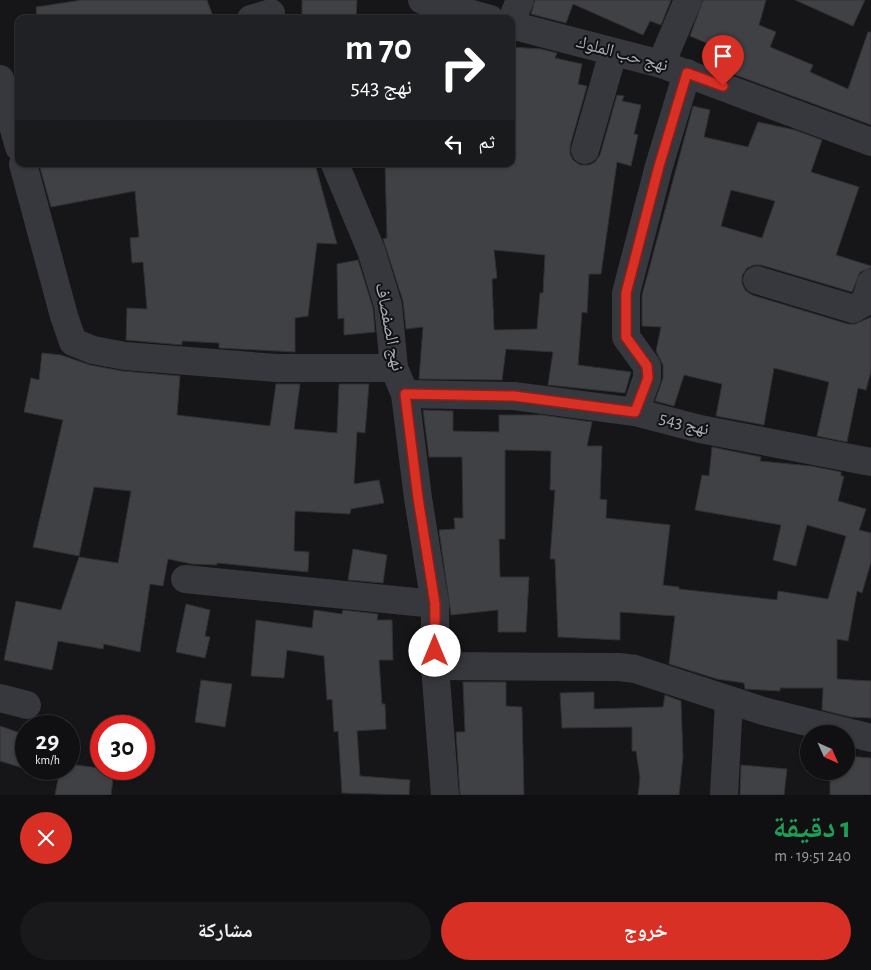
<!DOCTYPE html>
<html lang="ar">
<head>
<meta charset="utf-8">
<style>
	body { margin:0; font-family:"Alegreya Sans","Noto Naskh Arabic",sans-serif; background:#19191b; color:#f1f3f6; direction:rtl; height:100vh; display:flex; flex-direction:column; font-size:19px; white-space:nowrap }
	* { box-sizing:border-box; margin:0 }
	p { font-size:16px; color:#9c9d9f }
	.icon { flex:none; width:28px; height:28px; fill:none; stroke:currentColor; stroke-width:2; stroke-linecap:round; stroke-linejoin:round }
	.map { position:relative; height:795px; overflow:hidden; direction:ltr }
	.side { display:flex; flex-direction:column; background:#101012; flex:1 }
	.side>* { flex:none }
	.banner { position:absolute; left:15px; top:15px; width:500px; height:152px; border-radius:10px; box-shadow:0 1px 4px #0004,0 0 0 1px #303032; direction:rtl; background:#202124; color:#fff; overflow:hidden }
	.needle { width:32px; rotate:135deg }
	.tools { position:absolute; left:800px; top:725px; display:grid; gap:10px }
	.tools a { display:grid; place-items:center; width:55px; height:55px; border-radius:50%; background:#101012; box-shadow:0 1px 4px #0004,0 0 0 1px #303032; font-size:25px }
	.speed { position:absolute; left:15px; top:715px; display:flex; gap:10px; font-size:25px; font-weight:700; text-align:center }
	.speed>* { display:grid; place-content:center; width:65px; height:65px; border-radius:50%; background:#101012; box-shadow:0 1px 4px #0004,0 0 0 1px #303032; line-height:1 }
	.speed small { font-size:12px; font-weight:400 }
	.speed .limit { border:8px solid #d22; background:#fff; color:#111 }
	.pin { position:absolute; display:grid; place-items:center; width:42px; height:42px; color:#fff; margin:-51px -21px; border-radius:50% 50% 50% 0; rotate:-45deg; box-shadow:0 0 5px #0007 }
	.pin .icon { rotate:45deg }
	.me { position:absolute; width:55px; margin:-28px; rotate:0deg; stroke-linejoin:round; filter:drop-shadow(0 0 4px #0008) }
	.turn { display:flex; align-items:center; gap:18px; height:105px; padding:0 20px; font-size:22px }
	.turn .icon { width:65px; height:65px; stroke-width:2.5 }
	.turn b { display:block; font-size:35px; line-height:42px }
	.then { display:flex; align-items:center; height:48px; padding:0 20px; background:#0003; gap:10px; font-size:19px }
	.round { display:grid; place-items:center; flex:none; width:52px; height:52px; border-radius:26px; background:#19191b }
	.overview { display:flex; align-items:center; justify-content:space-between; height:85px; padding:0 20px }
	h1 { font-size:30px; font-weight:700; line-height:38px; color:#1e9e55 }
	.primary-button { display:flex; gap:10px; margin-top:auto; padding:10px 20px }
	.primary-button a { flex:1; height:58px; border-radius:30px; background:#d93025; color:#fff; font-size:20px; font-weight:700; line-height:58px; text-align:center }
	.primary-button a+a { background:#19191b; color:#f1f3f6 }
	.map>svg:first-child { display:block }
	.building { fill:#404145; stroke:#303034; fill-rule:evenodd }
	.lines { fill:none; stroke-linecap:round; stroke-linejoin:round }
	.street { stroke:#37383d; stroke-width:28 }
	.route-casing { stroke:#8d1f18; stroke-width:12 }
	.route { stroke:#d93025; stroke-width:9 }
	.labels { text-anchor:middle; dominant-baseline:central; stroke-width:4; stroke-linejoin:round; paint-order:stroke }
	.street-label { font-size:18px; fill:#a8adb8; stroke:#111113 }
</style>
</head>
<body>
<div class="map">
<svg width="871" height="795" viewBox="0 0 871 795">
	<rect width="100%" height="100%" fill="#161618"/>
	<!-- building -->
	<g class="building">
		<path d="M82 0H207L214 19H37L36 7Z"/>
		<path d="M302 0H357L356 19H302Z"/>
		<path d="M535 0H671L661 25 650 21 643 35 573 4 566 23 531 14Z"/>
		<path d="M703 0H766L759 25 776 32 770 47 813 65 810 72 848 89 868 32H871V125L722 70 730 53 690 36Z"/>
		<path d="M795 0H865L853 26Z"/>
		<path d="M511 47 541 49 557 53 555 58 582 64 578 84 587 86 570 146V154L573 160 580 165H589L595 162 600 155 617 95 624 96 622 101 641 105 634 134 638 135 631 166 617 162 601 274H589L587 313 582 312 578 365 631 372 625 393 548 385 553 352 506 349 502 380 419 379 423 327 406 329 403 301 383 239 387 238 385 164H514L515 118 511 117ZM494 250 545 255 543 293H540L537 329 494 330 492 279 497 278Z"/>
		<path d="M693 106 710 110 704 137 748 147 758 122 795 130 822 140 811 172 859 187 836 255 871 266V268L860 272 852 292 761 265H754L747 268 742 276V283L745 290 752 295 848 324H855L871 317V371L866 390 858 388 847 442 817 436 829 382 774 368 764 425 716 416 722 384 684 375 674 406 655 401 663 378V365L656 351 661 327 642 326V295ZM731 190 775 201 762 238 721 226Z"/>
		<path d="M39 164H315L337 244 317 243 308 316 295 318V352L219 348V343L182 341V345L126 340 127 308 147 309 143 262 132 263 130 238 139 237 135 191 51 207Z"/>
		<path d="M358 260 373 308 375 332 344 335V318L338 319 337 264Z"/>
		<path d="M42 353 61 355 90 365 122 371 180 376 177 415 270 426 276 384H300L294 429 337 433 339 384H369L365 433 357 432 354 484 379 480 384 503 351 509 350 514 295 511 294 551 309 552 308 572 217 563V565L192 564 168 559 163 586 150 584 140 652 104 644 103 649 58 641 52 670 4 660 16 601 61 610 79 557 118 563 131 491 94 487 79 556 33 547 63 420 24 412 31 378 39 380Z"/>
		<path d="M423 410 453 411V431L499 432V415H542L592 422 587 446H602L600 499 607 500 606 518 670 525 663 585 679 587V589L777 600 778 591 828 599 846 536 807 525 796 566 773 560 781 525 695 510 702 475 709 476 712 447 761 457 760 461 811 466 841 472V476H844L838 501 866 509 859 530 871 533V562L862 593 857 591 848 641 837 639V679L871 681V718L850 717 822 710 823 688H780V691L745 689 744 683 717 679 669 664 675 616 620 612V640L558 637 555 559H550L555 490H550L551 451 505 450V539H499L500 577H529L526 632H498V610L451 615 439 530 455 529 454 518H463L462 457H429Z"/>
		<path d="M353 549 387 555 383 583 348 580Z"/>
		<path d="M186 604 210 610 205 636 210 637 205 658 176 652Z"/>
		<path d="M314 610 342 614 343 610 378 614 377 620H392L393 660H379L382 704H385L386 729 357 731 360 776 410 780 409 795 342 793 338 731 334 732 332 699 327 700 324 656 287 650 284 678 251 676 256 620 312 628Z"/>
		<path d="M201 680 232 684 225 727 195 722Z"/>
		<path d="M463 682H506V706L522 707 524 795H460L456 732H465Z"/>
		<path d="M594 692V709L663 707 665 695 681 701 683 757 679 795H638L640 778 636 751H632V727L562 728 560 693Z"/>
		<path d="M0 726 26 735V769L0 761Z"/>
		<path d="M846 756 871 758V795H830V771H846Z"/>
		<path d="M69 764 114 770 111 795H55L60 769H69Z"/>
		<path d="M741 765 787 769 784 795H740Z"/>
	</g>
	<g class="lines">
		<!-- street -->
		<g class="street">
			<path d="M422 0 490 19"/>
			<path d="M251 19 271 13"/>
			<path d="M511 22 520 0"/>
			<path d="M511 25 661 64 871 142"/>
			<path d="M661 64 688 0"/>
			<path d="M0 79 19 147"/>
			<path d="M585 150 613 53"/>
			<path d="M23 164 64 316 73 342 93 350 125 356 276 368H394"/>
			<path d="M335 164 371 250 388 305 394 368 405 394 418 498 435 604V666L445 795"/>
			<path d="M757 280 853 309 865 302 871 283"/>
			<path d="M405 394 514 396 635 412 700 429 871 462"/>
			<path d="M635 412 647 378V366L626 337V293L659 166 687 73"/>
			<path d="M185 579 435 604"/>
			<path d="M435 666 619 667 635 669 763 711 871 738"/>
			<path d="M0 698 27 705"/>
			<path d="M724 795 729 701"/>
		</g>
	</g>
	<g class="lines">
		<!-- route casing -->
		<g class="route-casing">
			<path id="route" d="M435 651V604L418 498 405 394 514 396 635 412 648 378 647 366 626 337V293L659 166 687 73 723 86"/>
		</g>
		<!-- route -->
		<use href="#route" class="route"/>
	</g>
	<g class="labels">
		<!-- street labels -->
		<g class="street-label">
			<text transform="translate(622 54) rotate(15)">نهج حب الملوك</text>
			<text transform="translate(389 327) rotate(79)">نهج الصفصاف</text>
			<text transform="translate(684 424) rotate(14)">نهج 543</text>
		</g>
	</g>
</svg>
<div class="tools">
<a><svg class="needle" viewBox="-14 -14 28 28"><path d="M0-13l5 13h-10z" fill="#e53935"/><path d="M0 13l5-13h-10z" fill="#9c9d9f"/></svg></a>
</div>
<div class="speed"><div>29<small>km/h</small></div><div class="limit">30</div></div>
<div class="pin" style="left:723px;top:86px;background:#d93025"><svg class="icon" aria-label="arrive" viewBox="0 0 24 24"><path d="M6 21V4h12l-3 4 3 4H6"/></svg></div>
<svg class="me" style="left:435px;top:651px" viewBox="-20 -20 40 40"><circle r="19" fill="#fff"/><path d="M0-13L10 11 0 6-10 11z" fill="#d93025"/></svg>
<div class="banner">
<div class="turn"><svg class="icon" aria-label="right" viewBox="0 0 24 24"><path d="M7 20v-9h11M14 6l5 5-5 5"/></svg><div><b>70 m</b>نهج 543</div></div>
<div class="then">ثم<svg class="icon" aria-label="left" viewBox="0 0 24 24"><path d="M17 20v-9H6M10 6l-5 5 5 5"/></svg></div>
</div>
</div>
<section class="side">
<div class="overview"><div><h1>1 دقيقة</h1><p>240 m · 19:51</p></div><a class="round" style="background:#d93025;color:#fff"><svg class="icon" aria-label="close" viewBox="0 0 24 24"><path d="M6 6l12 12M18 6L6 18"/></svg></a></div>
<div class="primary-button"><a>خروج</a><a>مشاركة</a></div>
</section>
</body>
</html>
